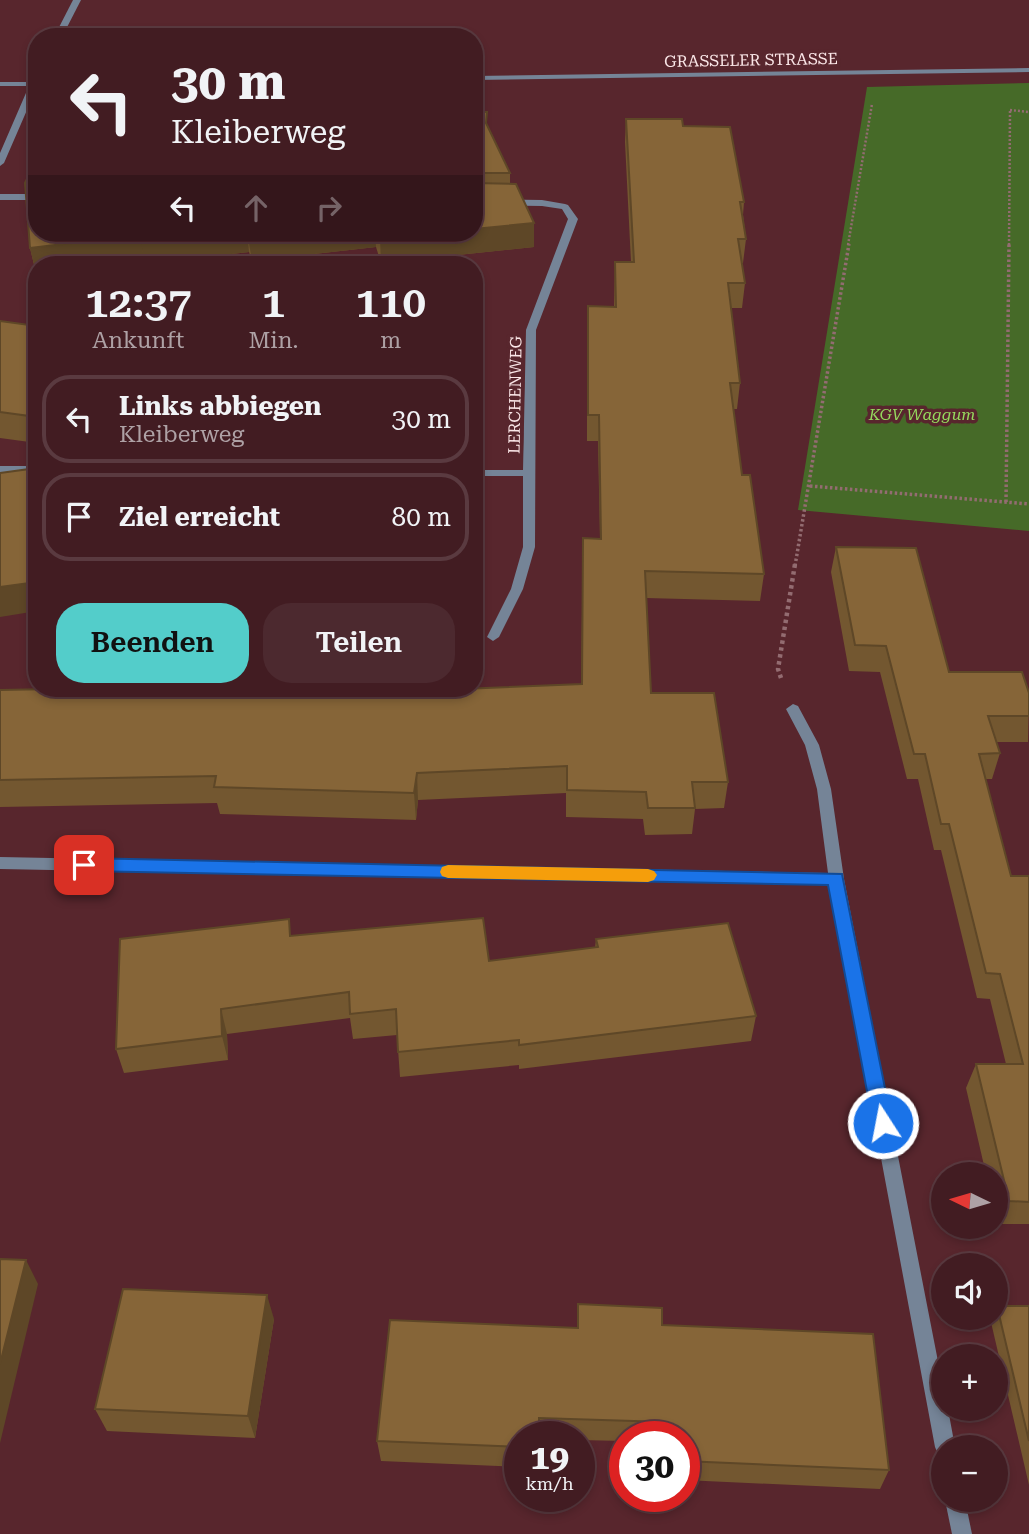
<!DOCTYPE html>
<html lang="de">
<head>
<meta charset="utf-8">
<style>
	body { margin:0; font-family:"Roboto Serif",serif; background:#4c292f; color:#f1f3f6; height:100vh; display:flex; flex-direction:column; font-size:26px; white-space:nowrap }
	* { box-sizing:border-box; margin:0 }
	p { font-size:23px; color:#aea1a5 }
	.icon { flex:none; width:38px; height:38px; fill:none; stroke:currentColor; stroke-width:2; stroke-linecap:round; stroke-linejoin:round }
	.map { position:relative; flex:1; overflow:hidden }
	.side { position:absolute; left:28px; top:256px; width:455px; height:441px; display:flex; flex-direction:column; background:#421c22; border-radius:28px; box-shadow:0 4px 10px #0003,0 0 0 2px #5a3a40 }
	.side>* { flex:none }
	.hud { position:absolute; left:28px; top:28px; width:455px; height:214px; border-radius:28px; box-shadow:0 4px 10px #0003,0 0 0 2px #5a3a40; background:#421c22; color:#f1f3f6; overflow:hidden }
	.needle { width:46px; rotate:275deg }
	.controls { position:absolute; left:931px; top:1162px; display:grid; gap:14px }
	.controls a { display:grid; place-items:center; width:77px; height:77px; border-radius:50%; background:#421c22; box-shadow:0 4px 10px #0003,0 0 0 2px #5a3a40; font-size:35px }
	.speed { position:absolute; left:504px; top:1421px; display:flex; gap:14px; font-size:35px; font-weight:700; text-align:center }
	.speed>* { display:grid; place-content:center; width:91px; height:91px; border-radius:50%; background:#421c22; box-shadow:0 4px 10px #0003,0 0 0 2px #5a3a40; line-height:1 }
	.speed small { font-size:18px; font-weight:400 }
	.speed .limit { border:10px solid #d22; background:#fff; color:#111 }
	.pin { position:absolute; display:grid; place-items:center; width:60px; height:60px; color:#fff; margin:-30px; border-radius:14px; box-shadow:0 4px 10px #0006 }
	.me { position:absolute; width:77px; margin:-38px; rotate:349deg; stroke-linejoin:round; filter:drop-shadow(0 0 5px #0008) }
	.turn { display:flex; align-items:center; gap:24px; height:147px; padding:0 28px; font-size:32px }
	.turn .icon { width:91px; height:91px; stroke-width:2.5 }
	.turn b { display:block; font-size:49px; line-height:60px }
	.lanes { display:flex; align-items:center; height:66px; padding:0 28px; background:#0003; justify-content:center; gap:35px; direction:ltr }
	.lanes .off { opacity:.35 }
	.eta { display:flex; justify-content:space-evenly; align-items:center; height:119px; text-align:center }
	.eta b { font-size:42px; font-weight:600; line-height:49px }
	.primary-button { display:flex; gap:14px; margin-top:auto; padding:14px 28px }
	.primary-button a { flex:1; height:80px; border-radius:28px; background:#53cdca; color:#111; font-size:28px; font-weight:600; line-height:80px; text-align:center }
	.primary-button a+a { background:#4c292f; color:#f1f3f6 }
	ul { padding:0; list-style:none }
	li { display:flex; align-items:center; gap:21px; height:88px; margin:0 14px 10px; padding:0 14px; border:4px solid #5a3a40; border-radius:28px }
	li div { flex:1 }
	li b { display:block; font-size:26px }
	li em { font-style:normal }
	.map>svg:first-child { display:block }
	.green { fill:#466a28 }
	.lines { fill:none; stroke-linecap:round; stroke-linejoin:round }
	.path-far2 { stroke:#936c71; stroke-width:2.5; stroke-dasharray:2 2; stroke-linecap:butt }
	.path-far1 { stroke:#936c71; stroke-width:3.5; stroke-dasharray:2.5 2.5; stroke-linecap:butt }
	.path { stroke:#936c71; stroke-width:4.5; stroke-dasharray:3.5 3.5; stroke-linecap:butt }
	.service { fill:#758497; fill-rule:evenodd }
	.minor { fill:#758497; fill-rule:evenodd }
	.wall { fill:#735730 }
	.shaded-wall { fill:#5e4727 }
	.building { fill:#866538; stroke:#5e4727; stroke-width:2 }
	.route { fill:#1a73e8; stroke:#114b97; stroke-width:2 }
	.slow { fill:#f59e0b }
	.labels { text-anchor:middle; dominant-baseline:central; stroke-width:7; stroke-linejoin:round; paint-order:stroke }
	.far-street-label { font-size:16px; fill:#fbe7e8; stroke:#58262d }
	.far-park-label { font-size:16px; font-style:italic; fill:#95da5e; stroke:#58262d }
</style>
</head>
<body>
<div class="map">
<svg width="1029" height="1534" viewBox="0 0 1029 1534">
	<rect width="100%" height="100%" fill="#58262d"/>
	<!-- green -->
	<path class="green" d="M1029 83V531L798 510 867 87Z"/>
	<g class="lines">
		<!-- path-far2 -->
		<g class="path-far2">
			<path d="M1010 110 1029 112"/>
			<path d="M848 245 872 104"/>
			<path d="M1009 245 1010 111"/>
		</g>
		<!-- path-far1 -->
		<g class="path-far1">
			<path d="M810 486 1029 504"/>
			<path d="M1006 502 1009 244"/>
			<path d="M795 566 849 244"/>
		</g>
		<!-- path -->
		<path class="path" d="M781 678 778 669 795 564"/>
		<!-- service -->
		<path class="service" d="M73 0H81L62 37H54Z"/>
		<!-- minor -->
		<g class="minor">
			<path d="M1029 68V72L474 80V76Z"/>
			<path d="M0 82H37V87L4 163 0 166V153L29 86H0Z"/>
			<rect x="0" y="194" width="37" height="6"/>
			<path d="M474 199 542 200 565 204 568 205 578 219 536 330 535 547 523 589 499 637 493 641 487 637 511 589 523 547V476H474V470H523L526 330 568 219 562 209 542 206 474 205Z"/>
			<rect x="0" y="466" width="37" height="6"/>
			<path d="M793 704 798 706 819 745 831 789 844 879 943 1387V1409H948L955 1447H943V1456L938 1454 935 1447 830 885 0 869V857L828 873 817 789 805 745 786 709Z"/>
			<path d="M945 1500H965L972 1534H952Z"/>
		</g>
	</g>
	<!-- wall -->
	<g class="wall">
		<path d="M474 112 487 125 510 173V184L534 247 381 263 376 247 252 261 249 252 145 264 144 259 36 273 30 248 37 233H474Z"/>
		<path d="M626 119 683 126 744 202 743 215 746 239 743 263H742L745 283 742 308H731L740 383 737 409H733L742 475 764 574 760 601 646 598 651 693 728 782 724 808 695 809 692 834 645 835 643 819 566 817V793L418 800 416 820 220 814 217 803 0 807V690L412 691 581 684 583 538 600 539 598 441H587V331L588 306 614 307 615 262H631L625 142Z"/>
		<path d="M0 321 37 326V443L0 438Z"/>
		<path d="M836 547 949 672 1029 693 1028 742H996L1000 753 992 779H985L1011 876H1029V1224H997L996 1217V1174H986L966 1088 976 1064H1006L990 999 977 998 941 850H934L918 779H907L880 672 849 671 831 572Z"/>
		<path d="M292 936 489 961 595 948 596 939 756 1016 751 1041 519 1069V1065L400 1077 397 1035 353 1039 350 1018 227 1034 228 1060 124 1073 116 1049Z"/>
		<path d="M578 1304 662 1325 889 1470 880 1489 684 1480V1437H625V1441L579 1440V1437H520V1467L381 1461 377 1441 577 1328Z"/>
		<path d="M997 1306H1029V1485L990 1318H996V1308Z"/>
		<path d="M274 1319 255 1438 107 1431 95 1409Z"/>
	</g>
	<!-- shaded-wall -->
	<g class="shaded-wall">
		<path d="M534 223V247L381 263 380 238 433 233H474V229Z"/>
		<path d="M199 233H247L249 252 145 264 140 240Z"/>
		<path d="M286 233H375L376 247 252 261 248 237Z"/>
		<path d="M140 235 144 259 105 264H37V273H36L30 248Z"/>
		<path d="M37 582V611L0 617V587Z"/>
		<path d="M417 773 418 800 416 820 414 793Z"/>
		<path d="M221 1009 227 1034 228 1060 222 1036Z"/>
		<path d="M26 1260 38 1284 0 1443V1364Z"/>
		<path d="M267 1295 274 1319 255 1438 248 1416Z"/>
	</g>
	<!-- building -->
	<g class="building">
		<path d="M474 112H487L486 123 510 173H474Z"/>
		<path d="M626 119H682L683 126 730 127 744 202H740L746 239H738L745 283H728L740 383H730L742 475H750L764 574 645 571 651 693H714L728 782H692L695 808H648L646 792 567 790V766L417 773 414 793 214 787 216 776 0 780V690L104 688H236L412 691 582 684 583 538 601 539 599 415H588V306L616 307 615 262H634Z"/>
		<path d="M37 160V233H199L140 240V235L30 248 25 183 27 179 33 178V168Z"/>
		<path d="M474 183 516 184 534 223 474 229Z"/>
		<path d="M247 233H286L248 237Z"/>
		<path d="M378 233H433L380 238Z"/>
		<path d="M0 321 37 326V417L0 412Z"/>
		<path d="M37 468V582L0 587V473Z"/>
		<path d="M836 547 916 548 949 672H1022L1029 693V716H988L1000 753 979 754 1011 876H1029V1202L1009 1201 976 1064H1023L1000 974 986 973 949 824H941L925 754H914L886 646 855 645Z"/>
		<path d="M483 918 489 961 598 947 596 939 728 923 756 1016 519 1045V1040L398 1052 396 1009 350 1014 349 992 221 1009 222 1036 116 1049 120 939 289 919 290 936Z"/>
		<path d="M0 1259 26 1260 0 1364Z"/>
		<path d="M123 1289 267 1295 248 1416 95 1409Z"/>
		<path d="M578 1304 662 1308V1325L873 1334 889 1470 684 1461V1437H665V1422L539 1418V1437H520V1447L377 1441 390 1320 578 1328Z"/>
		<path d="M997 1306H1029V1441Z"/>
	</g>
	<!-- route -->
	<path class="route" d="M84 858 842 874 892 1123 889 1129 883 1131 876 1129 873 1123 828 885 84 871 78 869 75 865 78 860Z"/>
	<!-- slow -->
	<path class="slow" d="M448 865 648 869 654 871 657 875 654 880 648 882 448 878 442 876 440 872 442 867Z"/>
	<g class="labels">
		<!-- far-street labels -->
		<g class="far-street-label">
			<text transform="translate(751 60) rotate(-1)">GRASSELER STRASSE</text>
			<text transform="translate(515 395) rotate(-89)">LERCHENWEG</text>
		</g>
		<!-- far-park labels -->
		<g class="far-park-label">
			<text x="922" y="414">KGV Waggum</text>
		</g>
	</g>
</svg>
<div class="controls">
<a><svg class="needle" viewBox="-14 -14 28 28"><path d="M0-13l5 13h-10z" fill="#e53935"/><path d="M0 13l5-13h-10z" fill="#aea1a5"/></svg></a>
<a><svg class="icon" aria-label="sound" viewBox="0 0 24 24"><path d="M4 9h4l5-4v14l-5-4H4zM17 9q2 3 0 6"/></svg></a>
<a>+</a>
<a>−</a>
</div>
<div class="speed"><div>19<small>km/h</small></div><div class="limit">30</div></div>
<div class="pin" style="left:84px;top:865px;background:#d93025"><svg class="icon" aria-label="arrive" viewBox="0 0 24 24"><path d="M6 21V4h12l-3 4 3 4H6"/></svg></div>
<svg class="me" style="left:883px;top:1123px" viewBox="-20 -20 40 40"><circle r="17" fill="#1a73e8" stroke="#fff" stroke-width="3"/><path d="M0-11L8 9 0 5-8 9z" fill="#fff"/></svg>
<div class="hud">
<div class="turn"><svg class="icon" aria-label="left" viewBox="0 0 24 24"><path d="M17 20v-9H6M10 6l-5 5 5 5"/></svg><div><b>30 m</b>Kleiberweg</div></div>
<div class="lanes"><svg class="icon" aria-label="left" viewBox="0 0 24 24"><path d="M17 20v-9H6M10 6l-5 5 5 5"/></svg><svg class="icon off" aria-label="ahead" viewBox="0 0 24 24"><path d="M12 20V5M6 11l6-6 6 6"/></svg><svg class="icon off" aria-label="right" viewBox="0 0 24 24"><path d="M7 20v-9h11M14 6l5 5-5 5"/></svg></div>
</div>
<section class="side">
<div class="eta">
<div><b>12:37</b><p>Ankunft</p></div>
<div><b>1</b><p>Min.</p></div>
<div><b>110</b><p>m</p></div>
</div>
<ul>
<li><svg class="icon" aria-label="left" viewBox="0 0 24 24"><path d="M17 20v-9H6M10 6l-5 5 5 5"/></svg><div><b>Links abbiegen</b><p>Kleiberweg</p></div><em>30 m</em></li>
<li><svg class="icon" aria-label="arrive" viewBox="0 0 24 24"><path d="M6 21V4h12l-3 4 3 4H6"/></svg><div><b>Ziel erreicht</b></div><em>80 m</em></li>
</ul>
<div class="primary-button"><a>Beenden</a><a>Teilen</a></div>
</section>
</div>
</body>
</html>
